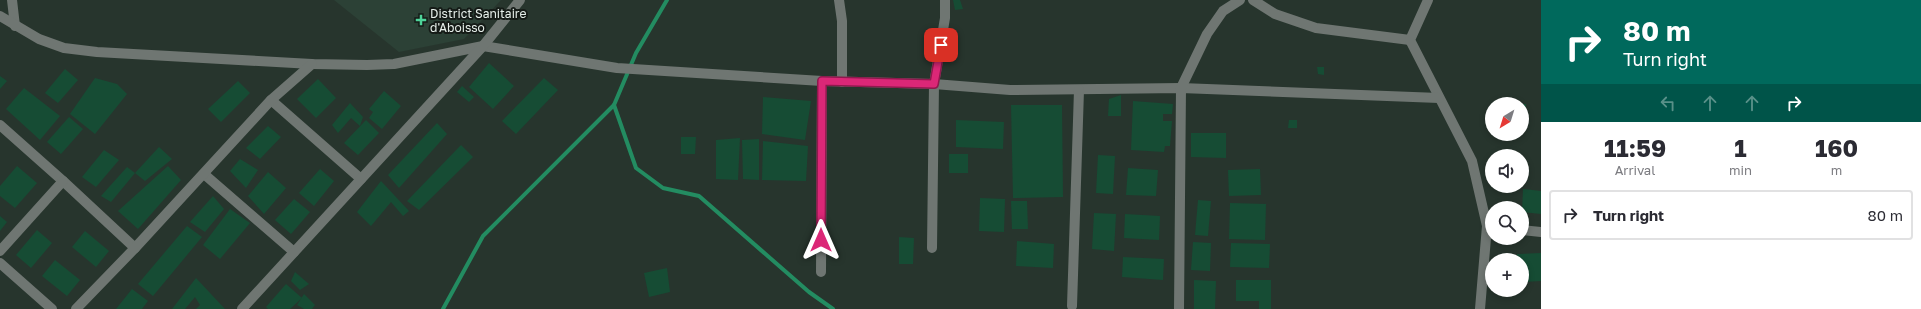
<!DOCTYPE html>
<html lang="en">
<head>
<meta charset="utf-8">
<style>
	body { margin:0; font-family:"Golos Text",sans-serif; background:#f2f2f3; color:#2b2b33; height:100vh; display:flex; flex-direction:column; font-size:15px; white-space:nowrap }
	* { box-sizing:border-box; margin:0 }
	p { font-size:13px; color:#7c7c81 }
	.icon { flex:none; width:22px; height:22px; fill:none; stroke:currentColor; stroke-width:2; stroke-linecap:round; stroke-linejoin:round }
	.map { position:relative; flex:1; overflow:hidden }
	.drawer { display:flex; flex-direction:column; background:#fff; width:380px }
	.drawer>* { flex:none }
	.top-card { background:#00695c; color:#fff; overflow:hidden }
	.needle { width:26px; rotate:218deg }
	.tools { position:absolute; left:1485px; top:97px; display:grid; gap:8px }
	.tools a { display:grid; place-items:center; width:44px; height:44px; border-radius:50%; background:#fff; box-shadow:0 2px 6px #0003; font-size:20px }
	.pin { position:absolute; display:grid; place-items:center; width:34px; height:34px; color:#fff; margin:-17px; border-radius:8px; box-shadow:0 2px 6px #0006 }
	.me { position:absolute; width:44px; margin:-22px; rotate:0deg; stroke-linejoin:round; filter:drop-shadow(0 0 3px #0008) }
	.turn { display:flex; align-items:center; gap:14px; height:84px; padding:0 16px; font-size:18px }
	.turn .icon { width:52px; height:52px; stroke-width:2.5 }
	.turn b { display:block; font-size:28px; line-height:34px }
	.lanes { display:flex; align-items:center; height:38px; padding:0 16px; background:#0003; justify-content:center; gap:20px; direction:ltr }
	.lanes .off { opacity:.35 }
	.eta { display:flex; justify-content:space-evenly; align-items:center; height:68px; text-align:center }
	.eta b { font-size:24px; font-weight:700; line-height:28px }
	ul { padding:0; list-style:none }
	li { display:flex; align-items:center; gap:12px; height:50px; margin:0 8px 6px; padding:0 8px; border:2px solid #e1e1e2; border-radius:4px }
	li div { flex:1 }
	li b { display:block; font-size:15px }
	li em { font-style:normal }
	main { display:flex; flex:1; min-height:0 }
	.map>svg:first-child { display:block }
	.built { fill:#2c4136 }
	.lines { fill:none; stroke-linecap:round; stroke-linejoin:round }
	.stream { stroke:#238c61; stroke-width:4 }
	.building { fill:#164c34 }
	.minor { stroke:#6f7672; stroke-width:10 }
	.route-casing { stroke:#8e194d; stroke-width:10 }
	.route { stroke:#db2777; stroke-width:7 }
	.poi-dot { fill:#4ed399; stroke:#151b17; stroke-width:1.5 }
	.labels { text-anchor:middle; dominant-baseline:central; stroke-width:4; stroke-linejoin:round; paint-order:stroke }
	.poi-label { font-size:12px; fill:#e6efea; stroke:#151b17; text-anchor:start }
</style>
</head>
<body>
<main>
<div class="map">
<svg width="1541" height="309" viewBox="0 0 1541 309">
	<rect width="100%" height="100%" fill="#27352d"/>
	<!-- built -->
	<path class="built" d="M334 0H501L464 39 399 52Z"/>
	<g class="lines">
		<!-- stream -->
		<g class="stream">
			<path d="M614 105 636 168 663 188 699 196 809 292 833 309"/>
			<path d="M443 309 483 236 614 105 636 53 667 0"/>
		</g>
	</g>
	<!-- building -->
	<g class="building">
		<path d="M953 0H960L963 9 955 10Z"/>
		<path d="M489 63 514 86 493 109 469 87Z"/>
		<path d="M1317 67H1324V75L1318 74Z"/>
		<path d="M65 69 78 80 58 103 45 93Z"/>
		<path d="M0 76 7 81 0 89Z"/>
		<path d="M95 78 117 84 127 94 95 134 70 114Z"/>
		<path d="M544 78 558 90 516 134 502 121Z"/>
		<path d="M318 79 336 98 316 118 297 99Z"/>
		<path d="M238 81 250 93 221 122 208 109Z"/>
		<path d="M462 86 474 97 469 102 457 92Z"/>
		<path d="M24 88 60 116 40 140 6 109Z"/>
		<path d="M384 91 401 106 382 129 369 118 373 112 369 109Z"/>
		<path d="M1121 95V116H1108L1109 99Z"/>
		<path d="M763 97 811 101 805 140 762 134Z"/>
		<path d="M1133 101 1173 104 1172 114H1163V121H1172L1170 146H1165L1164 152 1131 150Z"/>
		<path d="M350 103 363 117 360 126 351 118 338 133 332 125Z"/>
		<path d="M1522 104H1526V127L1522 128Z"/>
		<path d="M1011 105H1062L1063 197 1013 198Z"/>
		<path d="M69 117 83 129 61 154 47 142Z"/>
		<path d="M366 120 379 133 358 155 344 143Z"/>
		<path d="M956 120 1004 122 1003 149 956 147Z"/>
		<path d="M1289 120H1297V128H1288Z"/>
		<path d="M437 123 447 134 399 188 388 175Z"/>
		<path d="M268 126 281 137 260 159 246 148Z"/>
		<path d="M1191 133H1226V158L1191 157Z"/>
		<path d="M681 137H696L695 154H681Z"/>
		<path d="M740 138 738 180 716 179V140Z"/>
		<path d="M759 139V180L743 179 742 140Z"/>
		<path d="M763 141 808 146 806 181 762 180Z"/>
		<path d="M461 145 473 157 419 210 407 201Z"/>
		<path d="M159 147 172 159 145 181 135 173Z"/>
		<path d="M104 150 119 160 96 187 82 177Z"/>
		<rect x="949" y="154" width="19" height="19"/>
		<path d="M1098 155 1115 156 1113 194 1096 193Z"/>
		<path d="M240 159 258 170 246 188 230 171Z"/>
		<path d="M17 166 37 183 15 208 0 196V186Z"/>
		<path d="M168 166 181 180 138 229 118 211Z"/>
		<path d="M127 167 135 173 111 202 101 196Z"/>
		<path d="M1128 168 1158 170 1156 196 1126 195Z"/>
		<path d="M320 169 334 181 314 206 299 193Z"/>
		<path d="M1260 169 1261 195 1229 196 1228 170Z"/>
		<path d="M268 172 286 188 264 214 248 196Z"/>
		<path d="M381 181 409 211 403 216 391 202 371 226 357 212Z"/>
		<path d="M1523 189 1541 191V214L1522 212Z"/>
		<path d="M213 196 224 209 205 232 190 222Z"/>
		<path d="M980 198 1005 199 1004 232 979 231Z"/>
		<path d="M294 199 310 212 291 234 275 220Z"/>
		<path d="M1198 200 1211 201 1208 236 1195 235Z"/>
		<path d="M1011 201H1027L1028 229H1012Z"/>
		<path d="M1230 203 1266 204 1265 240 1229 239Z"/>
		<path d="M230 209 250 223 220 259 203 245Z"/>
		<path d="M1094 213 1116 214 1114 251 1092 249Z"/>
		<path d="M1125 214 1160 216 1159 240 1124 238Z"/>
		<path d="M0 216 7 222 0 231Z"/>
		<path d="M187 226 202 237 153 296 138 284Z"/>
		<path d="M37 230 52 243 31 268 16 255Z"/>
		<path d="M85 231 109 251 96 267 72 247Z"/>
		<path d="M899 237 914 238 913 264H899Z"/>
		<path d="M1017 241 1054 244 1053 268 1016 266Z"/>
		<path d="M1193 242 1211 243 1210 271 1191 270Z"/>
		<path d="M1231 243 1270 244 1269 268 1230 267Z"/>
		<path d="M1541 253V281L1522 282V260H1517V254Z"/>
		<path d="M1123 257 1164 259 1163 280 1122 277Z"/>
		<path d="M55 260 80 280 67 296 42 276Z"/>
		<path d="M667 268 670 292 649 297 644 273Z"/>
		<path d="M295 272 309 284 300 290 291 281Z"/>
		<path d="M196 278 225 309H196L200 305 195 297 185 309H172Z"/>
		<path d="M1194 280 1216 281 1215 309H1194Z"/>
		<path d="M1236 280H1271V309H1259V301H1236Z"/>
		<path d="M286 284 302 298 290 309H268L266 307Z"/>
		<path d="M132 289 148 301 142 309H116Z"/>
		<path d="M304 294 315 305 312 309H304L297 305Z"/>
	</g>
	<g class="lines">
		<!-- minor -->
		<g class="minor">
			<path d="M12 0 15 26"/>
			<path d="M839 0 842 21V82"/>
			<path d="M1253 0 1275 14 1316 28 1410 40"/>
			<path d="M1428 0 1410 40 1472 161 1487 226 1480 309"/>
			<path d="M0 16 39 39 64 48 97 52 312 64 367 65 394 64 483 46 617 68 822 81 934 84 1010 90 1181 88 1439 98"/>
			<path d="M271 100 361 179"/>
			<path d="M0 125 63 181 135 248"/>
			<path d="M204 174 294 252"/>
			<path d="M1522 230 1541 232"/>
			<path d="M932 248 934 84 945 18V0"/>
			<path d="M0 251 63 181"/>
			<path d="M0 263 52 309"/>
			<path d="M821 272 822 81"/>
			<path d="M1072 306 1079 90"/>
			<path d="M76 309 135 248 271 100 312 64"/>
			<path d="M242 309 483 46 520 0"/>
			<path d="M1179 309 1181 88 1207 34 1223 11 1240 0"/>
		</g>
	</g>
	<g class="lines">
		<!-- route casing -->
		<g class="route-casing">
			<path id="route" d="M821 240 822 81 934 84 941 45"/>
		</g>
		<!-- route -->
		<use href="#route" class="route"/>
	</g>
	<!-- markers -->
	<path class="poi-dot" d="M419 14h4v4h4v4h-4v4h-4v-4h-4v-4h4z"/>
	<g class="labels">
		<!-- poi labels -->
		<g class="poi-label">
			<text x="430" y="13">District Sanitaire<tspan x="430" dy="14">d'Aboisso</tspan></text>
		</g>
	</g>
</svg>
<div class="tools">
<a><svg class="needle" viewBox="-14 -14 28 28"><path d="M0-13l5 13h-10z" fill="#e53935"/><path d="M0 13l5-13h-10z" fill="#7c7c81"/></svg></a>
<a><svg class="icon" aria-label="sound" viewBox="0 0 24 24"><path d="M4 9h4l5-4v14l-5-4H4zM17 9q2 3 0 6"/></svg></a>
<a><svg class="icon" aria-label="search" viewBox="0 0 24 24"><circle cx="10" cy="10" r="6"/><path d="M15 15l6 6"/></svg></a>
<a>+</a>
</div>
<div class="pin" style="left:941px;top:45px;background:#d93025"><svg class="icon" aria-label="arrive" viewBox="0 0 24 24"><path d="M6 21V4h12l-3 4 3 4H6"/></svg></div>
<svg class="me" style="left:821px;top:240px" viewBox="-20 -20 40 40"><path d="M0-17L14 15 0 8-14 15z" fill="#db2777" stroke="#fff" stroke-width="4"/></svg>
</div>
<section class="drawer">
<div class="top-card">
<div class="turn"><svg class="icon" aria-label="right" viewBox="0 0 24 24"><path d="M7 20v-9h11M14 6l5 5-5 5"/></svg><div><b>80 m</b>Turn right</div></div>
<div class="lanes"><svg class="icon off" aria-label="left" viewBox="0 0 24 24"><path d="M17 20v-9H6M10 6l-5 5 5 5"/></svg><svg class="icon off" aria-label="ahead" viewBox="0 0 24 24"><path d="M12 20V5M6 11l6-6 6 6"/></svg><svg class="icon off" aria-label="ahead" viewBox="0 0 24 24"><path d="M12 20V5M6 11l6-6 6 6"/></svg><svg class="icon" aria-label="right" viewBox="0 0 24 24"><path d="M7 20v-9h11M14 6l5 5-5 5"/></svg></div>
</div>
<div class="eta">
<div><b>11:59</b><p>Arrival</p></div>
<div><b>1</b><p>min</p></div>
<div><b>160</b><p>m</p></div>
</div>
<ul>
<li><svg class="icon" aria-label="right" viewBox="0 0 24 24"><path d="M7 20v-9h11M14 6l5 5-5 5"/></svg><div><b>Turn right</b></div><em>80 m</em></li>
</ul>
</section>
</main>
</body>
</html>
